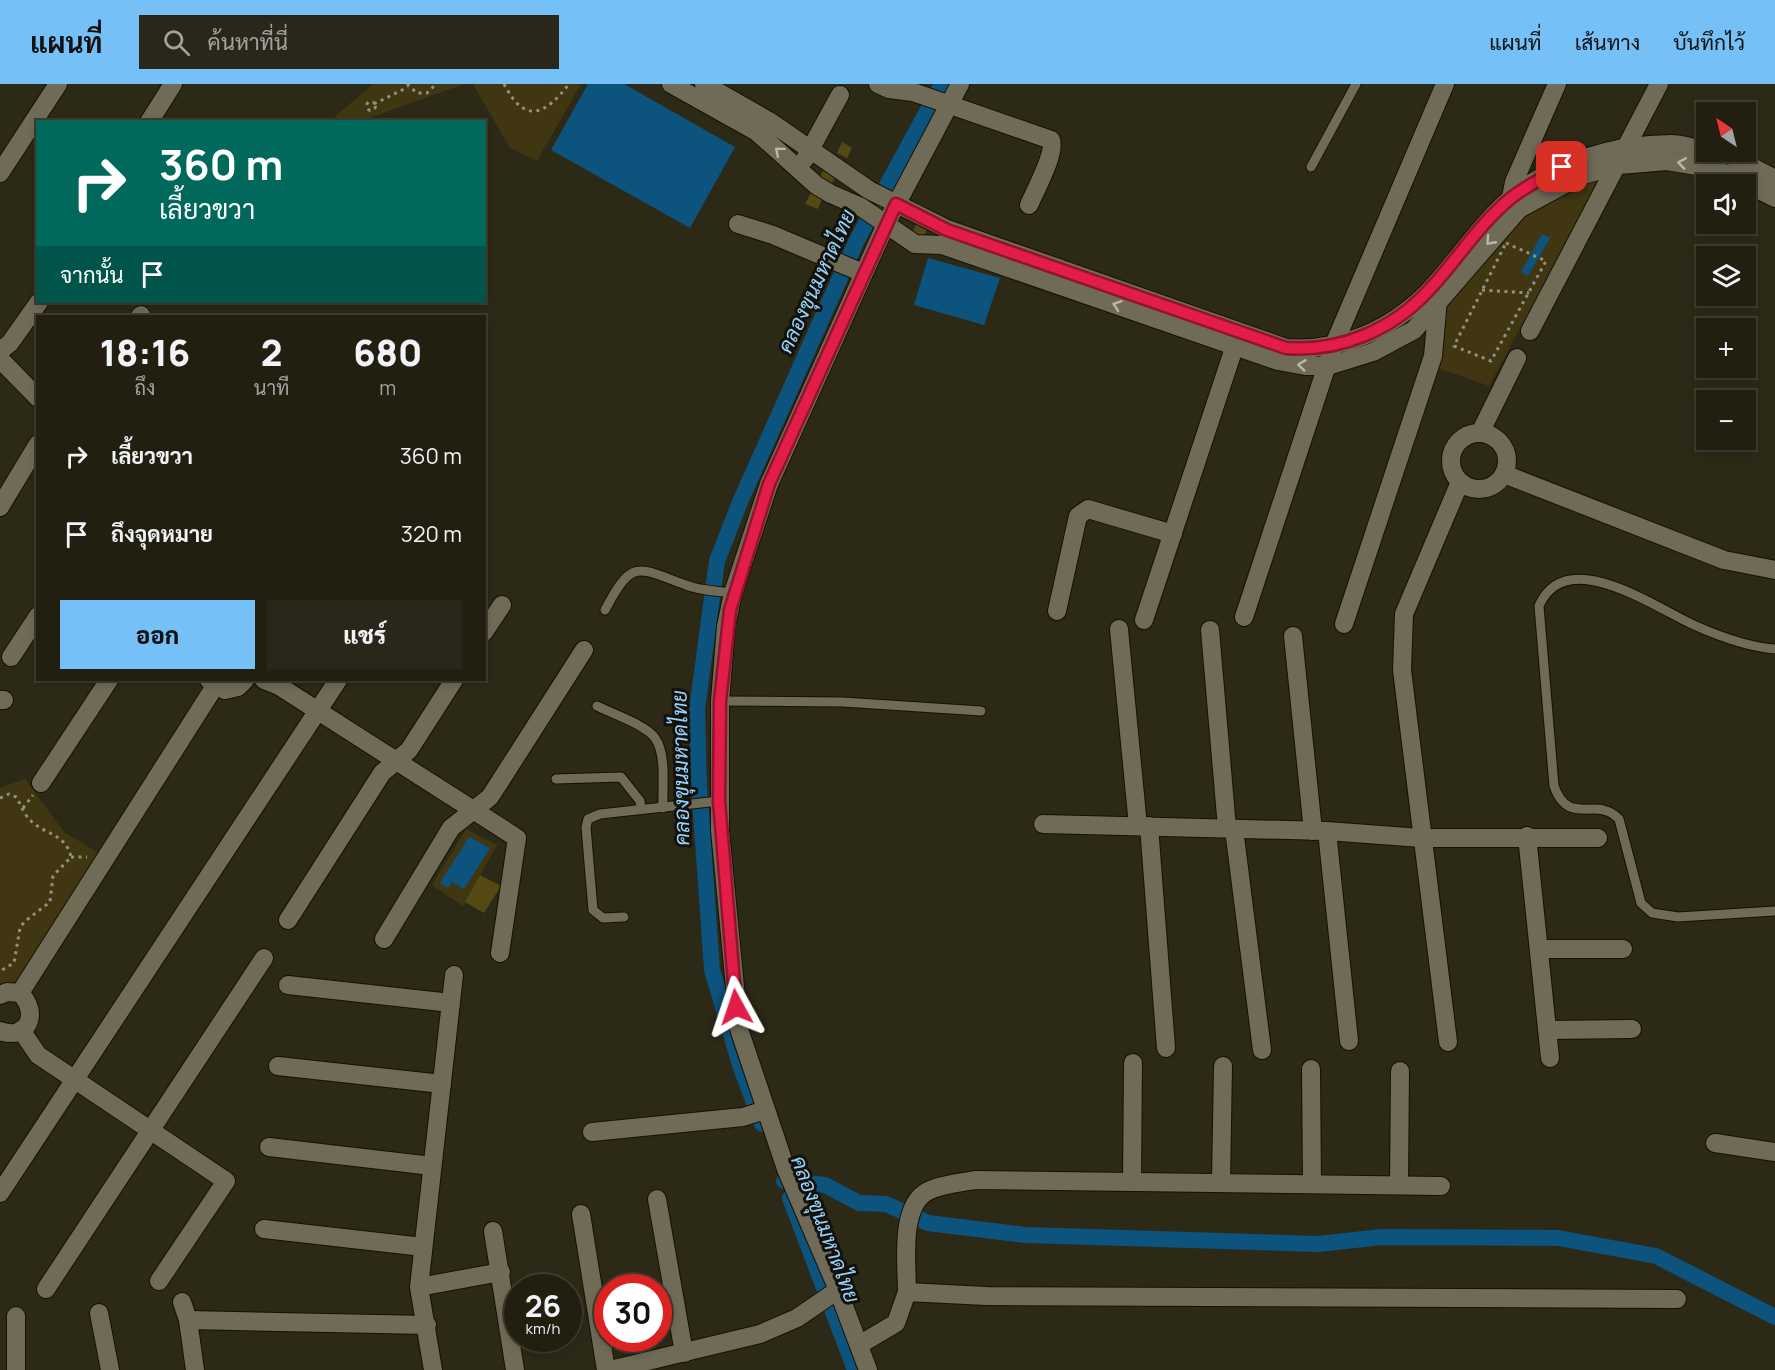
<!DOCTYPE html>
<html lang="th">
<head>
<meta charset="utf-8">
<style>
	body { margin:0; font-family:Manrope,Sarabun,sans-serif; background:#2a271a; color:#f1f3f6; height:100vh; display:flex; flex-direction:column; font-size:22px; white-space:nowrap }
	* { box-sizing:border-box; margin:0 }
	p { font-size:20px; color:#a2a29f }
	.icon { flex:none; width:33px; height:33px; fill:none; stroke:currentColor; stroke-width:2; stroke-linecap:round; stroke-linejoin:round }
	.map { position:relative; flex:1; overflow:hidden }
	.details { position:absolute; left:36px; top:231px; width:450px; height:366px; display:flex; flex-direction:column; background:#221f11; border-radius:0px; box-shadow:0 3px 9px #0003,0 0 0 2px #3f3d31 }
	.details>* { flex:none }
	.hud { position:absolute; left:36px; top:36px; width:450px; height:183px; border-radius:0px; box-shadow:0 3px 9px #0003,0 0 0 2px #3f3d31; background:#00695c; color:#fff; overflow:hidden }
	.needle { width:39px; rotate:325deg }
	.tools { position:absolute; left:1696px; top:18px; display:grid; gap:12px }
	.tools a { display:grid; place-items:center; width:60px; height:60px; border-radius:0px; background:#221f11; box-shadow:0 3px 9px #0003,0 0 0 2px #3f3d31; font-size:30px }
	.speed { position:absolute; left:504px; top:1190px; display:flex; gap:12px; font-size:30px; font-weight:700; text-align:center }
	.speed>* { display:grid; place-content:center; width:78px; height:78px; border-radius:50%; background:#221f11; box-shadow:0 3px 9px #0003,0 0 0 2px #3f3d31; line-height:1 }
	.speed small { font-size:15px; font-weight:400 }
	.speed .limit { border:9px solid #d22; background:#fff; color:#111 }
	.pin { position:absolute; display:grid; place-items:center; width:51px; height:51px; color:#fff; margin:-26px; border-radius:12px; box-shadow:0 3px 9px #0006 }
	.me { position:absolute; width:66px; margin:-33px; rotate:355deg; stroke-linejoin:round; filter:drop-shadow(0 0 4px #0008) }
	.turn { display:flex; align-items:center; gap:21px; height:126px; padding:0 24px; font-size:27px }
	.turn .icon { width:78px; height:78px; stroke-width:2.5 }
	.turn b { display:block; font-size:42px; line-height:51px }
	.then { display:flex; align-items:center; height:57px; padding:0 24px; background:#0003; gap:12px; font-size:22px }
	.eta { display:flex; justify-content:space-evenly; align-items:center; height:102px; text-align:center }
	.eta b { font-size:36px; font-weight:800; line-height:42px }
	.button { display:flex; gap:12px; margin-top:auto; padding:12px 24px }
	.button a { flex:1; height:69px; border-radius:0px; background:#75c0f6; color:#111; font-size:24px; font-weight:800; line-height:69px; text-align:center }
	.button a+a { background:#2a271a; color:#f1f3f6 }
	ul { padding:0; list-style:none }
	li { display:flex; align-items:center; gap:18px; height:78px; padding:0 24px }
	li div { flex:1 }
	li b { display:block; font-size:22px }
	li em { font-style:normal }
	header { display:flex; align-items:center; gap:36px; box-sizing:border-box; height:84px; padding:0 30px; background:#75c0f6; color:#111 }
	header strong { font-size:28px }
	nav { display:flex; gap:33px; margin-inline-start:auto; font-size:21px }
	.search { width:420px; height:54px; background:#2a271a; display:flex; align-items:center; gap:15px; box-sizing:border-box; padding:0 21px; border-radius:0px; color:#a2a29f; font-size:22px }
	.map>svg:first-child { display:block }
	.green { fill:#403712 }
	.water { fill:#0c537d }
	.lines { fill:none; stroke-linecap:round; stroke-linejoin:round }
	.canal { stroke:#0c537d; stroke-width:16 }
	.building { fill:#544814 }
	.lane-casing { stroke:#161102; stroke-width:11 }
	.street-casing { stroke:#161102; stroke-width:20 }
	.path { stroke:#938f81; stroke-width:3; stroke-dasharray:3 4.5; stroke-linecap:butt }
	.lane { stroke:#706b57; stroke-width:9 }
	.street { stroke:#706b57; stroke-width:18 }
	.oneway { stroke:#bab7a8 }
	.route-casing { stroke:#92132f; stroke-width:15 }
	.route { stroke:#e11d48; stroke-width:10 }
	.labels { text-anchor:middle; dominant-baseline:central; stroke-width:6; stroke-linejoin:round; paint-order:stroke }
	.water-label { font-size:21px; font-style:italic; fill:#95d2ff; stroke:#13110a }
</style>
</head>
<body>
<header>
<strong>แผนที่</strong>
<div class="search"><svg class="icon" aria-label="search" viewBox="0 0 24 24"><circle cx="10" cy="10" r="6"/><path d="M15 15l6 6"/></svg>ค้นหาที่นี่</div>
<nav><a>แผนที่</a><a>เส้นทาง</a><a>บันทึกไว้</a></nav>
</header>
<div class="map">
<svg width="1775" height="1286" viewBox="0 0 1775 1286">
	<rect width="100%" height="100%" fill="#2d2917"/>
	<!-- green -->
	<g class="green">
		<path d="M373 0H464L361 37H330Z"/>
		<path d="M473 0H581L537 77 510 64Z"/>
		<path d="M1619 81 1530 247 1520 244 1489 302 1430 281 1439 218 1519 125Z"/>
		<path d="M25 695 64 748 105 773 20 909 0 911V704Z"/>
		<path d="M466 745 497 761 463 822 432 801Z"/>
	</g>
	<!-- water -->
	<g class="water">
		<path d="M588 0H624L735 63 690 144 551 66Z"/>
		<path d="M1542 150 1550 154 1528 192 1521 188Z"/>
		<path d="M928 174 1000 194 984 241 914 221Z"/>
		<path d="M469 753 490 764 464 805 452 798 448 804 440 799Z"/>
	</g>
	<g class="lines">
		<!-- canal -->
		<g class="canal">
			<path d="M762 1040 741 984 712 886 699 701 697 625 717 477 740 418 856 158 942 0"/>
			<path d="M784 1097 825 1101 859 1119 886 1120 928 1139 1025 1151 1318 1160 1382 1153 1558 1154 1656 1172 1775 1233"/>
			<path d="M790 1114 855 1286"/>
		</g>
	</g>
	<!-- building -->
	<g class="building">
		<path d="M842 58 852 64 847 74 837 69Z"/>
		<path d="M823 87 836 91 831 101 818 96Z"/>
		<path d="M811 109 822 114 818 125 805 120Z"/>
		<path d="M917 139 928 143 924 153 912 148Z"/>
		<path d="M480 791 501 802 484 829 465 818Z"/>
	</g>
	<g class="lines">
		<!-- lane casing -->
		<g class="lane-casing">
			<g id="lane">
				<path d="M1311 83 1356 0"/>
				<path d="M605 526C633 474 636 483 686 501 700 507 718 507 733 509"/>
				<path d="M1775 565C1748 563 1721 553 1696 542 1657 525 1566 459 1539 522L1554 702C1569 744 1596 711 1619 735L1641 819 1652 829 1678 833 1775 827"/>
				<path d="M720 617 843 618 981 627"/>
				<path d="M597 622C611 629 646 641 655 654 667 671 662 704 663 724"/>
				<path d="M556 695 621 693 640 717 641 725"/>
				<path d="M624 833 603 834 593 826 586 743 588 735 600 730 719 717"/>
			</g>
		</g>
		<!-- street casing -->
		<g class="street-casing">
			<g id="street">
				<path d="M671 0 757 48 816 101 831 110 861 123 915 160 942 161 1278 277 1305 282H1328L1373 268 1414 246 1519 125 1580 92 1619 81 1667 77 1703 83 1730 91 1775 114"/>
				<path d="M704 0 769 37 869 106 947 145 1286 264C1341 268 1391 246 1429 207 1457 177 1479 142 1510 115 1552 78 1617 60 1671 60 1683 60 1696 65 1707 67"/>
				<path d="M878 0 889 5 913 8 1051 56C1056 69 1035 107 1029 121"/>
				<path d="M149 38 173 0"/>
				<path d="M1709 68 1729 71 1775 95"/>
				<path d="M805 75 840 11"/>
				<path d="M0 89 58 0"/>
				<path d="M1515 120 1511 114 1514 98 1557 0"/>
				<path d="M738 140 773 151 863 189"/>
				<path d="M140 232 141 231"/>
				<path d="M1530 247 1659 0"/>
				<path d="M0 267 10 259 39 218"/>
				<path d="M0 275 38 314"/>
				<path d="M1480 349 1517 274"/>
				<circle cx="1479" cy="377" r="28"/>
				<path d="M1504 390 1724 476 1775 486"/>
				<path d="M0 423 38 360"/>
				<path d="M1057 527 1078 432 1088 425 1173 450"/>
				<path d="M1244 533 1333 263 1445 0"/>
				<path d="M1144 536 1238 252"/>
				<path d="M1344 540 1433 272 1438 216"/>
				<path d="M1119 545 1138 742"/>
				<path d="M1210 546 1227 744"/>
				<path d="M484 548 502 521"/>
				<path d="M1293 552 1313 747"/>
				<path d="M11 573 38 532"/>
				<path d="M209 596 225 606 238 603 245 596"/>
				<path d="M264 596 279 602 517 754 500 869"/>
				<path d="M0 616H4"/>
				<path d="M41 699 109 596"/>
				<path d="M1043 740 1327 747 1421 754H1598"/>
				<path d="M1149 742 1166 964"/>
				<path d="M1234 745 1262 966"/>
				<path d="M1327 747 1349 957"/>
				<path d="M1527 752 1550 974"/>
				<path d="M288 836 382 689 409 666 454 596"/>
				<path d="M384 855 451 744 490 713 584 566"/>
				<path d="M1539 865H1623"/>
				<path d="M288 901 451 919"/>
				<path d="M20 909 215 602"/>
				<path d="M0 911 7 908 20 909C40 929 28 957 0 947"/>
				<path d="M21 946 38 971 226 1097 159 1197"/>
				<path d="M1548 946 1632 945"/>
				<path d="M1448 958 1402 586 1404 530 1460 398"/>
				<path d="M278 982 442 1000"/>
				<path d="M1311 985 1312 1100"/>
				<path d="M592 1048 743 1033 765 1026"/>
				<path d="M1715 1059 1775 1068"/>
				<path d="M269 1063 432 1082"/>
				<path d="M1132 1098 1133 979"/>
				<path d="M1221 1098 1223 982"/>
				<path d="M1399 1100 1400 987"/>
				<path d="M0 1109 338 596"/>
				<path d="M657 1115 684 1269"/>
				<path d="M581 1130 606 1286"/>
				<path d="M264 1145 423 1163"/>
				<path d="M493 1147 515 1286"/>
				<path d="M419 1203 501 1188"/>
				<path d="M46 1205 264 874"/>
				<path d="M907 1208C907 1180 899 1122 928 1107 942 1100 960 1099 975 1096L1441 1102"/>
				<path d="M182 1218 188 1236 195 1286"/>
				<path d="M99 1229 110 1286"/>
				<path d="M188 1236 427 1241"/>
				<path d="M859 1261 896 1239 907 1208 986 1212 1677 1215"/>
				<path d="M16 1286V1232"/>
				<path d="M433 1286 419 1203 454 891"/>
				<path d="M610 1286 760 1250 797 1234 838 1206"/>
				<path d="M868 1286 838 1206 786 1085 739 945 720 746V617L726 542 733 509 769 400 887 138 960 0"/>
			</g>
		</g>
		<!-- path -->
		<g class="path">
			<path d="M407 0 417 9H427L436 0"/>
			<path d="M504 0C525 41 545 31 569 0"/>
			<circle cx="371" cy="22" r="4.5"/>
			<path d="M374 20 408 3"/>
			<path d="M1506 159 1546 177 1491 277 1454 262Z"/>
			<path d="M1482 206 1529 209"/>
			<path d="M0 714 9 710 16 713C21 720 24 731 31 737 46 751 66 750 71 773L53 792 50 818 24 838 20 844 14 879 0 887"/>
			<path d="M23 724 33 711"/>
			<path d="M71 773H87"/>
		</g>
		<!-- lane -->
		<use href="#lane" class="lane"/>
		<!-- street -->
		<use href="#street" class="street"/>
	</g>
	<!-- one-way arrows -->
	<defs><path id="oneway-chevron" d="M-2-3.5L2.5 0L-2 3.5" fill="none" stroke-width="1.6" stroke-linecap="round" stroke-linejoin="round" transform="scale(1.5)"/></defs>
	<g class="oneway">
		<use href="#oneway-chevron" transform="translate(779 67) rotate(-140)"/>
		<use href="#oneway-chevron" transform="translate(1682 79) rotate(-171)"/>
		<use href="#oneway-chevron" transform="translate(1490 157) rotate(132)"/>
		<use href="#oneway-chevron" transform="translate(1117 221) rotate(-161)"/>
		<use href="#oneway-chevron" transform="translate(1302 281) rotate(-173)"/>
	</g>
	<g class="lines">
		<!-- route casing -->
		<g class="route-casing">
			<path id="route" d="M736 923 719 717 720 617 730 526 769 400 896 120 947 146 1286 264C1341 268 1392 246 1429 206 1457 176 1479 140 1511 114 1526 102 1545 93 1562 83"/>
		</g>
		<!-- route -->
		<use href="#route" class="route"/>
	</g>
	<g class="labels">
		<!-- water labels -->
		<g class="water-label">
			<text transform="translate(816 197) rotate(-65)">คลองขุนมหาดไทย</text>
			<text transform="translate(680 684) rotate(-91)">คลองขุนมหาดไทย</text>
			<text transform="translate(826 1145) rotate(69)">คลองขุนมหาดไทย</text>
		</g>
	</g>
</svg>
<div class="tools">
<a><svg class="needle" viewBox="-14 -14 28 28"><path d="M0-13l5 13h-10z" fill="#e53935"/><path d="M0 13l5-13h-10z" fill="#a2a29f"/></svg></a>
<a><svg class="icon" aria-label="sound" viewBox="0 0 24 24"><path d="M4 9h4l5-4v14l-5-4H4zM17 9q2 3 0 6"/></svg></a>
<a><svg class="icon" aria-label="layers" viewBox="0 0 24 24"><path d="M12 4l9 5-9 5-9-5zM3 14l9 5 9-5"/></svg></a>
<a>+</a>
<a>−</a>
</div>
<div class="speed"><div>26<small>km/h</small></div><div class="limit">30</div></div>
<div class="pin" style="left:1562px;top:83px;background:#d93025"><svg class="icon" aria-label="arrive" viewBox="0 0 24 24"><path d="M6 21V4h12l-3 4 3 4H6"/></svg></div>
<svg class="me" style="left:736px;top:923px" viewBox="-20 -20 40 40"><path d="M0-17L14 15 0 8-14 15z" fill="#e11d48" stroke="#fff" stroke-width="4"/></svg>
<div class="hud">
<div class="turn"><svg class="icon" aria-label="right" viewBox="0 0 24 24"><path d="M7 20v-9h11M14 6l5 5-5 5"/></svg><div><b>360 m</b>เลี้ยวขวา</div></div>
<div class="then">จากนั้น<svg class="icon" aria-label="arrive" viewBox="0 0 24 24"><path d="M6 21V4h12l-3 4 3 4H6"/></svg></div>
</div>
<section class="details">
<div class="eta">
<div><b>18:16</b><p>ถึง</p></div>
<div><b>2</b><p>นาที</p></div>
<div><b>680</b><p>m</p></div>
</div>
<ul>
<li><svg class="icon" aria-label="right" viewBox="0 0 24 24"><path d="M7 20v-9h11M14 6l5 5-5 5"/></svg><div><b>เลี้ยวขวา</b></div><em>360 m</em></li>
<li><svg class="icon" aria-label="arrive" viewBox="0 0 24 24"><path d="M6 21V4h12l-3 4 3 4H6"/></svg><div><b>ถึงจุดหมาย</b></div><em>320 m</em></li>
</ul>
<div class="button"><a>ออก</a><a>แชร์</a></div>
</section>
</div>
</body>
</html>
